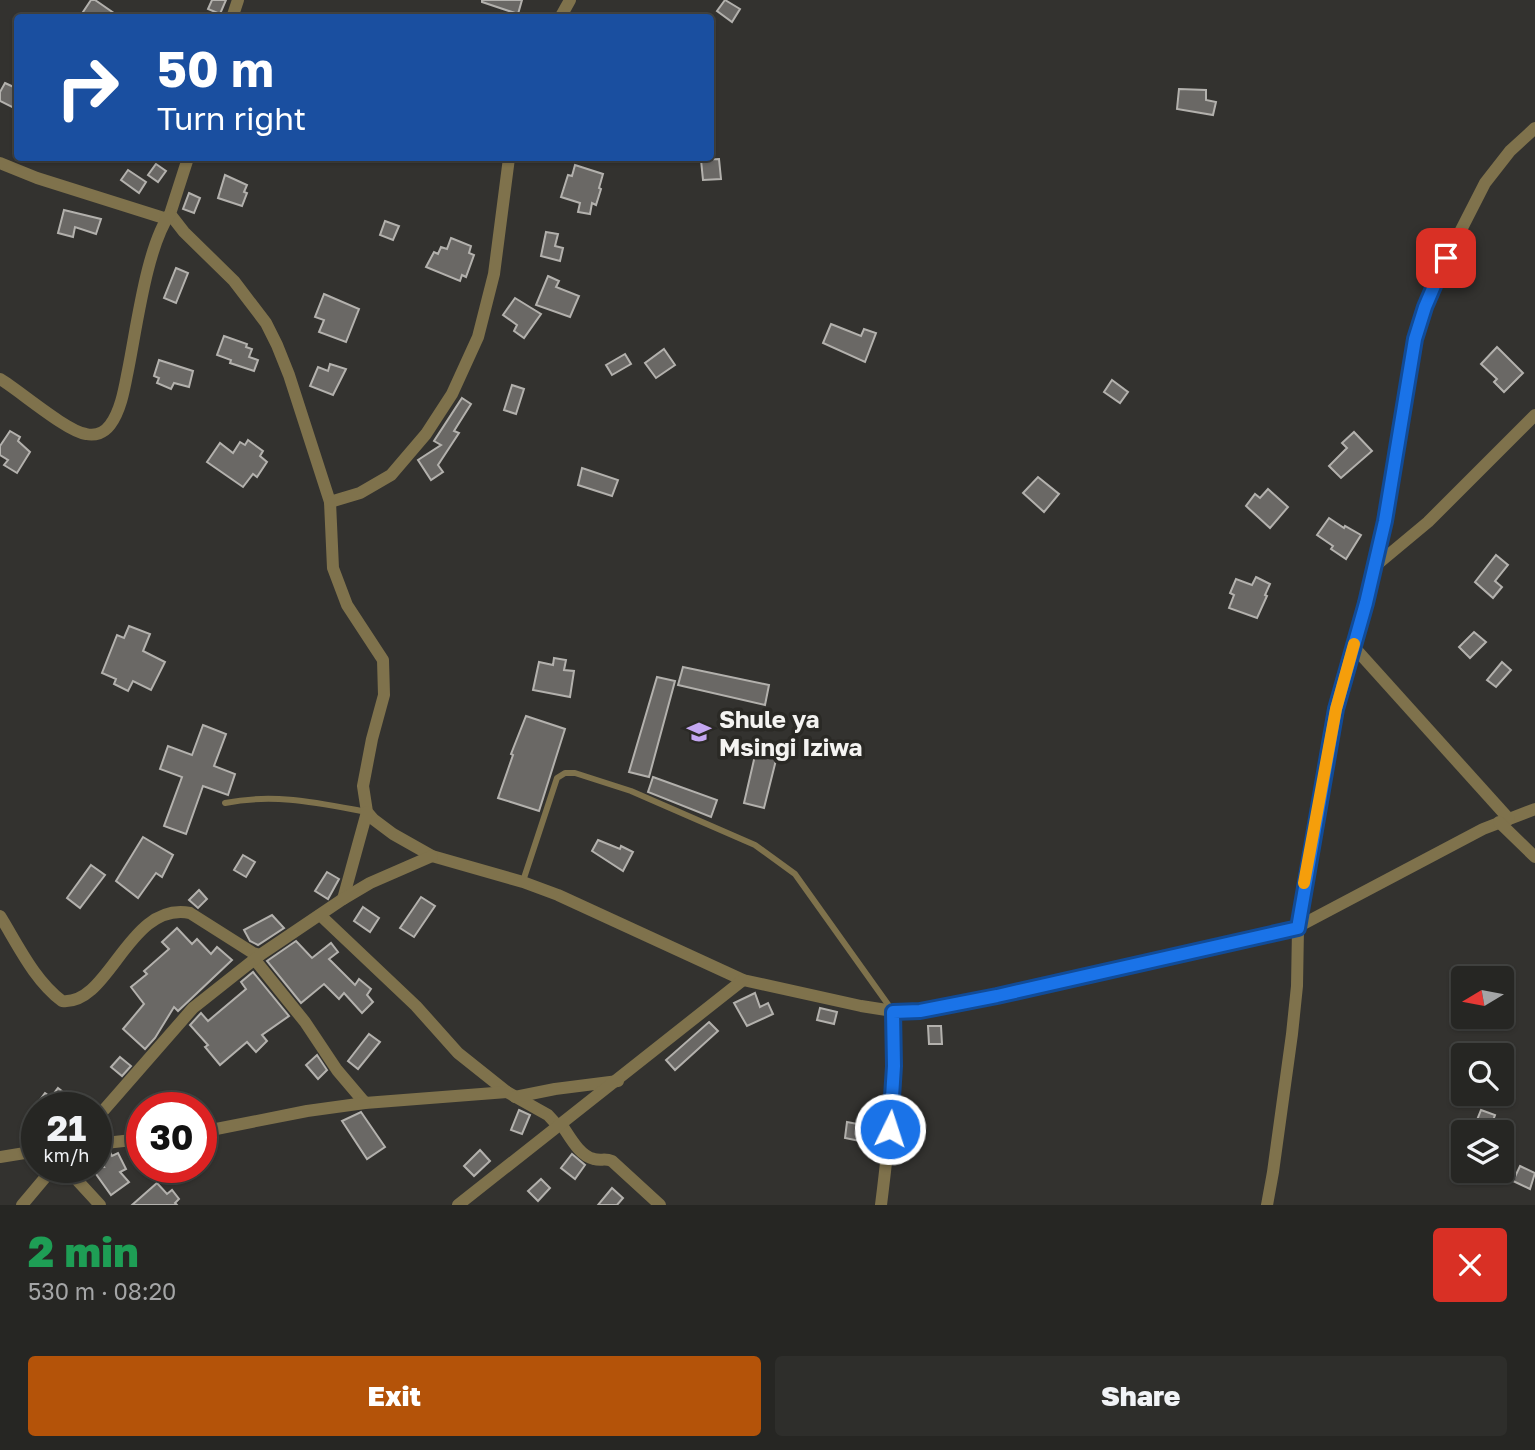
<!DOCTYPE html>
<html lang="en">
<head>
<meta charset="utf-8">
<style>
	body { margin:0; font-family:"Golos Text",sans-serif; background:#2e2e2b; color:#f1f3f6; height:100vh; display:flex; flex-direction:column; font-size:26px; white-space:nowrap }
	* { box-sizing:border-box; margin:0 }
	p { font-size:23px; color:#a4a5a6 }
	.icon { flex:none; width:38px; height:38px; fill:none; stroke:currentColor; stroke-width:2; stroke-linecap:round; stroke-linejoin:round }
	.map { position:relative; height:1205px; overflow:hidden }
	.side { display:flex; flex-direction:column; background:#262623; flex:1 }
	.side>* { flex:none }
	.top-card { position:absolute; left:14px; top:14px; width:700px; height:147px; border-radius:7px; box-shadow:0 2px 5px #0004,0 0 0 2px #424341; background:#1a4fa0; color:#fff; overflow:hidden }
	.needle { width:46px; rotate:260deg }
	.buttons { position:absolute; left:1451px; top:966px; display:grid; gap:14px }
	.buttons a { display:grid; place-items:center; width:63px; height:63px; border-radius:7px; background:#262623; box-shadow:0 2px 5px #0004,0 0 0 2px #424341; font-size:35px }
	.speed { position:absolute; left:21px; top:1092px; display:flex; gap:14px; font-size:35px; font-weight:700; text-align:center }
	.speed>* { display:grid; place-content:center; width:91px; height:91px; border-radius:50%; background:#262623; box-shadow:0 2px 5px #0004,0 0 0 2px #424341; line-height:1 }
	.speed small { font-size:18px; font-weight:400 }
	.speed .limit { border:10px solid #d22; background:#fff; color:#111 }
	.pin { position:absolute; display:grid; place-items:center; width:60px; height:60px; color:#fff; margin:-30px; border-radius:14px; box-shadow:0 4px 10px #0006 }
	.me { position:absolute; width:77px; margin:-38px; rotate:4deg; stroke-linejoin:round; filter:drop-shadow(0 0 5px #0008) }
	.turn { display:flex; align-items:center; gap:24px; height:147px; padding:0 28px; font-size:32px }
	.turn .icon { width:91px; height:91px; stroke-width:2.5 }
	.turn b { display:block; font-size:49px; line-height:60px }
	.round { display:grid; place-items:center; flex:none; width:74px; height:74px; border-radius:7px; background:#2e2e2b }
	.head { display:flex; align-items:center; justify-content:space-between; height:119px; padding:0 28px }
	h1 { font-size:42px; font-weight:800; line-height:52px; color:#1e9e55 }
	.cta { display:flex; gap:14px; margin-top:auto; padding:14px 28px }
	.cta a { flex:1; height:80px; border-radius:7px; background:#b45309; color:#fff; font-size:28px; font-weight:800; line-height:80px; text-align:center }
	.cta a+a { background:#2e2e2b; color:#f1f3f6 }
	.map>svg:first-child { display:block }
	.building { fill:#6a6865; stroke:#b3b1ad; stroke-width:2 }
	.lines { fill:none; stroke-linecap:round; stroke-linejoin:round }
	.service { stroke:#7f724c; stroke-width:6 }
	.minor { stroke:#7f724c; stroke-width:12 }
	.route-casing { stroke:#114b97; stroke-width:18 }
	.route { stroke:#1a73e8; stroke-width:12 }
	.slow { stroke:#f59e0b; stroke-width:12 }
	.labels { text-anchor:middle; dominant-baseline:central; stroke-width:7; stroke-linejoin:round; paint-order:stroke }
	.poi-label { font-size:24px; font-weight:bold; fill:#f4f3f1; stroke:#2a2925; text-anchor:start }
</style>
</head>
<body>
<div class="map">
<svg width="1535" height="1205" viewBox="0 0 1535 1205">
	<rect width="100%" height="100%" fill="#33322f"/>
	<!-- building -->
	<g class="building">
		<path d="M91 0H95L121 18H79Z"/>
		<path d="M212 0H226L220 14 208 9Z"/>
		<path d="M482 0H522L518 14 482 2Z"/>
		<path d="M725 0 740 9 732 22 717 11Z"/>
		<path d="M5 83 18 89V110L0 101V92Z"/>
		<path d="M1179 89 1206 90V100L1216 102 1213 115 1177 109Z"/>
		<path d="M719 159 721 179 703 180 701 160Z"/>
		<path d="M156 164 166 171 158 182 148 175Z"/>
		<path d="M575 165 603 174 599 188 601 189 596 205 592 203 590 214 578 212 580 203 561 197 568 175 572 176Z"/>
		<path d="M128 170 146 182 139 193 121 180Z"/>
		<path d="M225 175 247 185 244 192 247 193 242 206 218 198Z"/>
		<path d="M189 193 200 198 194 213 183 209Z"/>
		<path d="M64 210 101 219 96 234 75 227 73 237 58 233Z"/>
		<path d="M385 221 399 226 393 240 380 235Z"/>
		<path d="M546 232 558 234 555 246 563 248 560 261 541 256Z"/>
		<path d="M451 238 471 246 469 253 474 255 466 277 462 275 460 281 426 267 434 252 438 254 441 247 447 249Z"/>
		<path d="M176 268 188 273 176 303 164 298Z"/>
		<path d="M548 276 559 281 556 287 579 296 570 317 536 305Z"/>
		<path d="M324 294 359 309 346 342 319 332 324 320 315 317Z"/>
		<path d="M515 298 541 314 524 338 514 331 517 325 503 315Z"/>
		<path d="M831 324 861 336 864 329 876 333 865 362 823 343Z"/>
		<path d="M224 336 247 344 246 347 252 349 249 357 258 360 254 371 230 363 231 360 217 355Z"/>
		<path d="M1497 347 1523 373 1504 392 1494 382 1497 379 1481 364Z"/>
		<path d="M664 349 675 365 656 378 645 363Z"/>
		<path d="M625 354 631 364 612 375 606 365Z"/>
		<path d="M159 360 193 371 189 387 174 383 171 389 157 383 159 378 154 376Z"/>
		<path d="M330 364 346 369 333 395 310 386 318 367 328 371Z"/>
		<path d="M1112 380 1128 392 1120 403 1104 392Z"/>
		<path d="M512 385 524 389 516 414 504 410Z"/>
		<path d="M462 398 471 404 454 431 459 433 438 465 443 472 431 480 418 460 441 445 434 441Z"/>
		<path d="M10 431 20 437 18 441 30 452 17 473 4 465 8 460 0 455V446Z"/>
		<path d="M1354 432 1372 451 1341 478 1329 466 1347 448 1342 443Z"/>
		<path d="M248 440 263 451 260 456 267 462 257 477 253 474 243 487 207 462 220 443 233 453 240 442 245 445Z"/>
		<path d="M582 468 618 480 612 496 578 485Z"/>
		<path d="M1038 477 1059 494 1044 512 1023 493Z"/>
		<path d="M1268 489 1288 507 1270 528 1246 506 1255 494 1260 498Z"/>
		<path d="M1329 518 1344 528 1345 526 1361 535 1346 559 1331 549 1333 546 1317 535Z"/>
		<path d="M1496 555 1508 565 1495 581 1502 587 1493 598 1475 582Z"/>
		<path d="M1256 577 1270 584 1265 595 1267 596 1257 618 1229 608 1234 595 1230 593 1236 579 1252 585Z"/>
		<path d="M129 626 150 634 143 651 165 662 151 690 133 681 128 691 114 684 116 679 102 673 117 635 124 638Z"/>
		<path d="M1474 632 1486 642 1470 658 1459 647Z"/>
		<path d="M554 658 566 660 564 670 574 671 570 697 533 690 539 662 553 665Z"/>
		<path d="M1502 662 1511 670 1496 687 1487 680Z"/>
		<path d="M683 667 769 685 765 705 678 685Z"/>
		<path d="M657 677 675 681 649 777 629 772Z"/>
		<path d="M526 716 565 729 539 811 498 798 513 755 511 754Z"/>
		<path d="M203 725 226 734 214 766 235 774 228 795 203 786 186 834 164 826 182 777 160 769 168 746 192 755Z"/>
		<path d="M756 751 777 756 764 808 744 803Z"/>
		<path d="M653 777 717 800 711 817 648 792Z"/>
		<path d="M143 837 173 855 162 877 156 873 138 898 116 881Z"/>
		<path d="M598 840 620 849 621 846 633 852 623 871 592 851Z"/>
		<path d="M243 855 255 862 246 877 234 870Z"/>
		<path d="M91 865 105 875 80 908 67 898Z"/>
		<path d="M327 872 339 879 328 899 315 891Z"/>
		<path d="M199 890 207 899 198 908 189 900Z"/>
		<path d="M421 897 435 906 414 937 400 928Z"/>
		<path d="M363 907 379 918 370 932 354 921Z"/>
		<path d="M272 915 284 928 258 945 250 941 244 930Z"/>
		<path d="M177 928 192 944 197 939 211 954 217 947 232 960 178 1011 174 1007 155 1038 145 1049 123 1029 144 1004 131 987 147 974 144 971 169 949 162 942Z"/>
		<path d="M296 941 312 958 331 943 338 952 329 959 355 985 359 979 371 989 367 995 373 1002 362 1013 344 993 339 999 324 984 301 1003 267 961Z"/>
		<path d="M253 972 289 1016 262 1035 267 1041 256 1052 247 1042 220 1065 205 1047 208 1045 190 1025 201 1013 208 1021 246 989 241 982Z"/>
		<path d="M755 993 760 1007 768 1003 773 1014 747 1026 734 1003Z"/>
		<path d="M820 1008 837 1012 834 1024 817 1020Z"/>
		<path d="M709 1022 718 1031 675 1070 666 1060Z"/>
		<path d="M928 1026H941L942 1044H929Z"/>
		<path d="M369 1034 380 1042 358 1069 348 1061Z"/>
		<path d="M317 1055 327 1070 318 1079 306 1065Z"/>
		<path d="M120 1057 131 1066 122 1076 111 1067Z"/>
		<path d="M58 1088 72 1099 66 1108H34L45 1093 51 1097Z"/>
		<path d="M519 1110 530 1115 522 1134 511 1130Z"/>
		<path d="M1481 1110 1495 1115 1489 1131 1475 1125Z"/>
		<path d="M361 1112 385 1147 367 1159 342 1121Z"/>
		<path d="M847 1122 863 1125 860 1141 845 1138Z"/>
		<path d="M480 1150 490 1161 474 1176 464 1166Z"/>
		<path d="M110 1152 112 1156 118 1153 126 1169 120 1172 129 1182 111 1195 91 1167H104L99 1158Z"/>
		<path d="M572 1154 585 1165 575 1179 561 1168Z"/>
		<path d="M1520 1166 1535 1173 1530 1189 1513 1181Z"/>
		<path d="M541 1179 550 1188 538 1201 528 1191Z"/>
		<path d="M157 1183 167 1194 172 1190 179 1199 175 1203 177 1205H132Z"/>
		<path d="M612 1188 623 1198 617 1205H598Z"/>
	</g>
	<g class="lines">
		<!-- service -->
		<g class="service">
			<path d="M225 803C275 793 318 803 367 812"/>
			<path d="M523 881 557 778 565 773H575L631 791 755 845 795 874 892 1010"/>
		</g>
		<!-- minor -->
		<g class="minor">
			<path d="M232 18 238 0"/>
			<path d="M560 18 570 0"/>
			<path d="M188 158 170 214 184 232 234 281 266 323 277 345 289 375 330 502 333 568 347 605 383 660 384 695 372 739 363 786 367 812 373 819 393 834 432 856 523 882 558 895 743 980 861 1006 893 1011H920L997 996 1288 932 1483 829 1535 809"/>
			<path d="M0 163 37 178 167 219"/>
			<path d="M0 379C20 391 66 431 86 434 95 436 104 433 110 425 120 412 124 391 127 375 136 333 146 247 170 214"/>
			<path d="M330 502 360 493 391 475 426 434 452 394 478 337 494 274 509 158"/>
			<path d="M1374 567 1428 522 1535 415"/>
			<path d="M1353 646 1509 819"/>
			<path d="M1499 822 1535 857"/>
			<path d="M343 899 367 812"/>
			<path d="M320 915 416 1006 458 1053 507 1092 548 1115 558 1126"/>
			<path d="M0 916C18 945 34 980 62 1001 110 1006 128 901 190 913L253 953 260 955"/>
			<path d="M255 960 305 1022 337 1070 365 1103 507 1092"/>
			<path d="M515 1097 555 1089 618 1081"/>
			<path d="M96 1119 193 1008 260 955 343 899 370 883 432 856"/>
			<path d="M561 1124C569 1135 579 1156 594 1159 601 1161 605 1158 612 1161L660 1205"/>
			<path d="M201 1132 307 1111 365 1103"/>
			<path d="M96 1144 142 1139"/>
			<path d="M0 1157 37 1151"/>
			<path d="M65 1167 100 1205"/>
			<path d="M22 1205 54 1167"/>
			<path d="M458 1205 743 980"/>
			<path d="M881 1205C889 1141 896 1076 893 1011"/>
			<path d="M1267 1205 1273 1172 1292 1034 1297 986 1298 928 1302 893 1340 689 1365 602 1385 521 1415 339 1435 281 1485 183 1510 151 1535 128"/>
		</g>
	</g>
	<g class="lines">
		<!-- route casing -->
		<g class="route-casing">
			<path id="route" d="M890 1129 894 1066 893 1012 920 1011 997 996 1298 928 1336 709 1366 603 1385 521 1415 339 1425 307 1446 258"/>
		</g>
		<!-- route -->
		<use href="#route" class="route"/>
		<!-- slow -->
		<path class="slow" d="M1304 883 1336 709 1354 644"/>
	</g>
	<!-- icons -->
	<defs>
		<g id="school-bare" transform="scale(1.89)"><path d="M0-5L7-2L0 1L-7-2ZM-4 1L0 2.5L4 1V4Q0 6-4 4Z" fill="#c4a7f1" stroke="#2a2925" stroke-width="2.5" paint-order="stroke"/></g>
	</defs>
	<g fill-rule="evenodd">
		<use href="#school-bare" x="699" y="732"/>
	</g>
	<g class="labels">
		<!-- poi labels -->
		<g class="poi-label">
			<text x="719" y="718">Shule ya<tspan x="719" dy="28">Msingi Iziwa</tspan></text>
		</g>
	</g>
</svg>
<div class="buttons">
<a><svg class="needle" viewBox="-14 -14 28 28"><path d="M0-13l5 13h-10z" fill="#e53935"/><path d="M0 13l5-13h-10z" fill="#a4a5a6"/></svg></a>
<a><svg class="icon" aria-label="search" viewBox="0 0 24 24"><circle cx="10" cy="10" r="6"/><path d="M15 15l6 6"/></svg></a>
<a><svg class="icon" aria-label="layers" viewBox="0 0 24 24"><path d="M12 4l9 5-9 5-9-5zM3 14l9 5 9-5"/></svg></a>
</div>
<div class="speed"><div>21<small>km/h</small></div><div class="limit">30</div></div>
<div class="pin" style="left:1446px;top:258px;background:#d93025"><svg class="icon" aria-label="arrive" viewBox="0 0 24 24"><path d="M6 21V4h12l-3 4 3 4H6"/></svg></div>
<svg class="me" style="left:890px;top:1129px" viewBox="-20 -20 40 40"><circle r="17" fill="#1a73e8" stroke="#fff" stroke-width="3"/><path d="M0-11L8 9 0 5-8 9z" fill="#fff"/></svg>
<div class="top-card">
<div class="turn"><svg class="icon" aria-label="right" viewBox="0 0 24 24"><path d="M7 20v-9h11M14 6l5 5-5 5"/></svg><div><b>50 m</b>Turn right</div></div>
</div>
</div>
<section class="side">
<div class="head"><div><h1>2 min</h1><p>530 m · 08:20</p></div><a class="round" style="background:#d93025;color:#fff"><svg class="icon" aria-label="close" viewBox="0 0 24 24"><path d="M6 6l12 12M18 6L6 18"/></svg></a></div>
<div class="cta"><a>Exit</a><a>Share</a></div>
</section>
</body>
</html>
